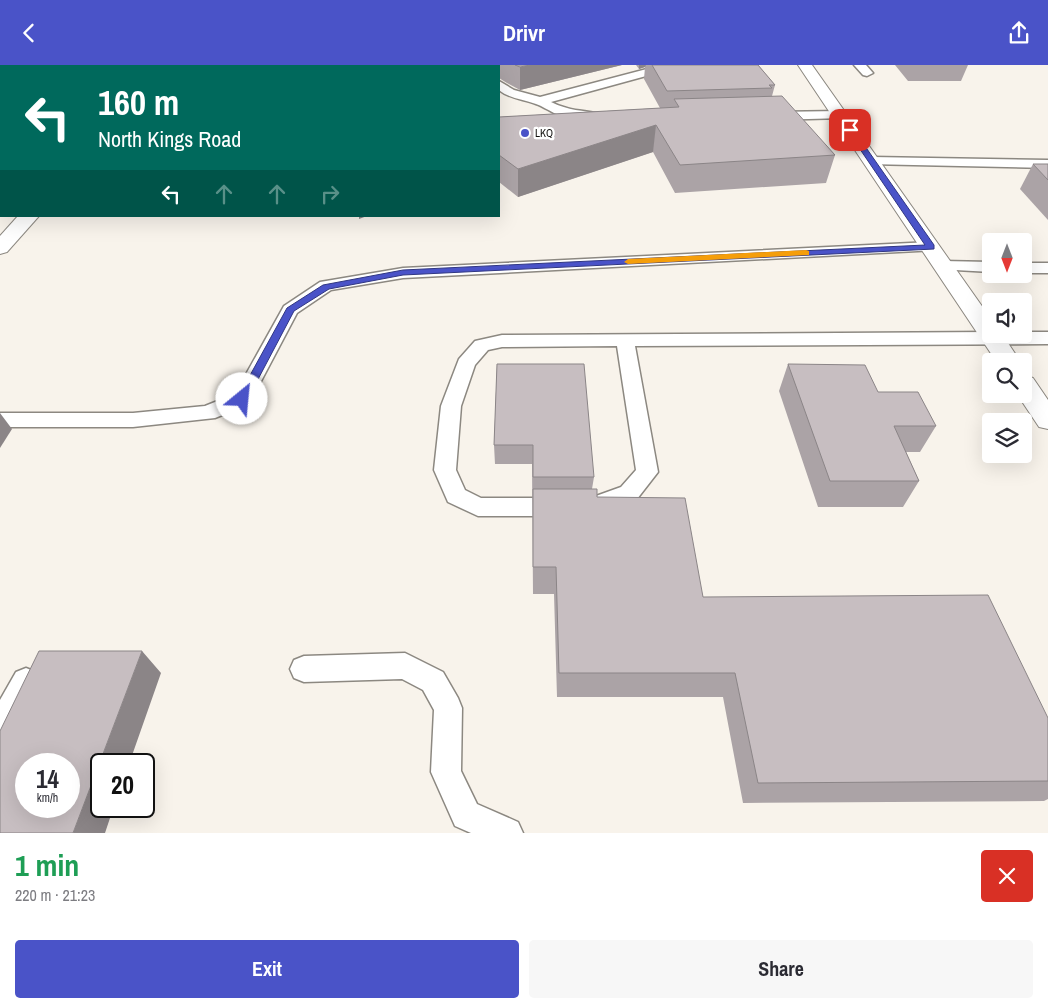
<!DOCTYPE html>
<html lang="en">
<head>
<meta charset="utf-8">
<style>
	body { margin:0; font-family:"Archivo Narrow",sans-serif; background:#f7f7f7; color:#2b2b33; height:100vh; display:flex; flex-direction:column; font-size:19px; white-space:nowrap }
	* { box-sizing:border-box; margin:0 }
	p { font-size:16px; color:#7c7c81 }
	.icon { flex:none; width:28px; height:28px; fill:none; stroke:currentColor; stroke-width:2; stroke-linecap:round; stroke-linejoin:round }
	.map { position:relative; height:768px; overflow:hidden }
	.side { display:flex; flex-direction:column; background:#fff; flex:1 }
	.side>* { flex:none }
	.top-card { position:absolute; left:0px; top:0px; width:500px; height:152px; box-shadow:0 5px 20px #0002; background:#00695c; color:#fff; overflow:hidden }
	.needle { width:32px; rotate:180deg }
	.tools { position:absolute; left:982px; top:168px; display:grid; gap:10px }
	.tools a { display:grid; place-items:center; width:50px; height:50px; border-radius:5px; background:#fff; box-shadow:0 5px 20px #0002; font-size:25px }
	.speed { position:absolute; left:15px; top:688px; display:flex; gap:10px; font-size:25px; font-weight:700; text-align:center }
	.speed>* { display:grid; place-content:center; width:65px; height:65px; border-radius:50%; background:#fff; box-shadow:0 5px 20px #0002; line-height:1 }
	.speed small { font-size:12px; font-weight:400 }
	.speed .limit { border:2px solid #111; border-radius:8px; background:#fff; color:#111 }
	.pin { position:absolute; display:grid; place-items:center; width:42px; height:42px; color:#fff; margin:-21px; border-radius:10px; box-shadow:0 2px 8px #0006 }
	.me { position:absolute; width:55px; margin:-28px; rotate:28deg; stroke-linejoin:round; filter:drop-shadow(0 0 4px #0008) }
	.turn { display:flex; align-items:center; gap:18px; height:105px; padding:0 15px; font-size:22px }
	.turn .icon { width:65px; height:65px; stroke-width:2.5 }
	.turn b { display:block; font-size:35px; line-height:42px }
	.lanes { display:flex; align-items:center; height:48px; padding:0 15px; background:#0003; justify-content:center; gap:25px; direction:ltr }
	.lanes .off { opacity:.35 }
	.round { display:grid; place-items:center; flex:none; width:52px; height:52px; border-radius:5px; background:#f7f7f7 }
	.headline { display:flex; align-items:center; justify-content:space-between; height:85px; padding:0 15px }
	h1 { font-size:30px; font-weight:800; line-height:38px; color:#1e9e55 }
	.primary-button { display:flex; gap:10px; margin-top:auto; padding:10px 15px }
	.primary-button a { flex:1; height:58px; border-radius:5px; background:#4a53c8; color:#fff; font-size:20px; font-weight:800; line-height:58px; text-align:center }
	.primary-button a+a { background:#f7f7f7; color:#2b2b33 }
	header { display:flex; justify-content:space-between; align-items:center; height:65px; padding:0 15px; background:#4a53c8; color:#fff; font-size:22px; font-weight:800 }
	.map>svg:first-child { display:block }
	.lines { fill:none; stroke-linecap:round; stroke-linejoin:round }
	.service-casing { stroke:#8c8881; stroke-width:3 }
	.minor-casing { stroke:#8c8881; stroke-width:2 }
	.tertiary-casing { stroke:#8c8881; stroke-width:2 }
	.primary-casing { stroke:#8c8881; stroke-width:2 }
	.service { fill:#fff; fill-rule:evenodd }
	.minor { fill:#fff; fill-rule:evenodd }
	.tertiary { fill:#fff; fill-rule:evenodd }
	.primary { fill:#fff; fill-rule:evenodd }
	.wall { fill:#aba3a6 }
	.shaded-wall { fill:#8b8587 }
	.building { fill:#c7bec1; stroke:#8b8587; fill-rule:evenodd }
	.route { fill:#4a53c8; stroke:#303682 }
	.slow { fill:#f59e0b }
	.poi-dot { fill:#4a53c8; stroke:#fff; stroke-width:2 }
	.labels { text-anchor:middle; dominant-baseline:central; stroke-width:4.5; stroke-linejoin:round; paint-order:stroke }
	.far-poi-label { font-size:11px; fill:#100f0c; stroke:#fff; text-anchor:start }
</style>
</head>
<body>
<header><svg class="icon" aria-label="back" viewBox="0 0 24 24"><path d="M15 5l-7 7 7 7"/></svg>Drivr<svg class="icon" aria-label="share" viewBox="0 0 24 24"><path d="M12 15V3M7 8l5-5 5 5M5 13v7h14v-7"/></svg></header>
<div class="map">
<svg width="1048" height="768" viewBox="0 0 1048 768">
	<rect width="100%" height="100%" fill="#f8f3eb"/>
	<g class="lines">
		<!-- service casing -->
		<g class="service-casing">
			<g id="service">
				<path d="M386 0H399L400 1H387Z"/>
				<path d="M462 0H474L475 1H463Z"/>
				<path d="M662 0H681L679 2 551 37C569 46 582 45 601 49L603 52C596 60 563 52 554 48 548 45 542 41 536 39 523 34 510 34 499 25V16L514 25 540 32Z"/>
				<path d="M854 0H866L873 8 867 11 863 10Z"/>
				<path d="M1 32V40L0 41V33Z"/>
				<path d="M840 46 846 50 844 53 773 55 767 51 773 47Z"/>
				<path d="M872 92 1048 95V103L867 99 865 96Z"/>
				<rect x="0" y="109" width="1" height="8"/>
				<path d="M931 177 937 179 939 182 937 185 403 213 331 225 297 248 249 339 215 353 133 362H0V348H133L205 341 235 329 284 241 320 217 326 216 403 203Z"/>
				<path d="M943 196 991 197V207L937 204 935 201 937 198Z"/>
				<rect x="1024" y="198" width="24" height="10"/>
				<path d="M991 267H1048V279L635 281 658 407 637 434 595 451 582 448 579 442 582 436 621 422 636 405 617 281 502 282 488 285 475 300 461 341 456 405 465 425 481 433H560L568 436 571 442 568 448 560 451H478L448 437 434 405 441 341 459 294 475 276 502 270Z"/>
				<path d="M405 588 443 607 458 633 462 643 461 706 477 739 518 757 523 768H471L455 761 431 707 434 645 423 625 402 614 304 617 294 613 290 604 294 595 304 591Z"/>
				<path d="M26 603 36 607 40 616 10 672 0 676V635L16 607Z"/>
			</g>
		</g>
		<!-- minor casing -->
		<g class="minor-casing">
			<path id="minor" d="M18 151H39L7 187 0 189V171Z"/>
		</g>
		<!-- tertiary casing -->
		<g class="tertiary-casing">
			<g id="tertiary">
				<path d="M798 0H812L991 254V269H1002L1020 296H996Z"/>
				<path d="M1024 310 1033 313 1048 335V364L1039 362 1017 329H1024Z"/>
			</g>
		</g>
		<!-- primary casing -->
		<g class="primary-casing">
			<rect id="primary" x="0" y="66" width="1" height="10"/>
		</g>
		<!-- service -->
		<use href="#service" class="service"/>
		<!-- minor -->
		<use href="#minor" class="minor"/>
		<!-- tertiary -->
		<use href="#tertiary" class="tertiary"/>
		<!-- primary -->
		<use href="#primary" class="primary"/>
	</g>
	<!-- wall -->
	<g class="wall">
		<path d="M481 0H622L520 25 507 18 499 13V1H483Z"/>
		<path d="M636 0H758L775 20 772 31 835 90 826 118 675 128 653 87 518 132 499 117V52L660 43 644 14 645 2 639 4Z"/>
		<path d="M895 0H968L961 16H908Z"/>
		<path d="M1033 99H1048V155L1020 124Z"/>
		<path d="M497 299 594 412 592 424 597 432 703 532 1048 716V734L1044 736 743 738 723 632H557L554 529H533L532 399H495L494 380Z"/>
		<path d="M788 299 878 327 936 361 920 387H906L919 416 903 442H818L779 326Z"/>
	</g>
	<!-- shaded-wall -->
	<g class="shaded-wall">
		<path d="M13 0H109V1H6Z"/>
		<path d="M530 0H622L520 25V2Z"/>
		<path d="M639 0H646L645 2 639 4Z"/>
		<rect x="0" y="2" width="1" height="24"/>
		<path d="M656 60 653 87 518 132V104Z"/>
		<path d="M359 151H367L359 154Z"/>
		<path d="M0 348 12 364 0 383Z"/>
		<path d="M142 586 161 608 129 699H101V741H114L105 768H73Z"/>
	</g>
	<!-- building -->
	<g class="building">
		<path d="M0 0H13L1 1V2H0Z"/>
		<path d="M515 0H530L520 2Z"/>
		<path d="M652 0H758L775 20H769L772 23 667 26Z"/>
		<path d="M782 31 835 90 680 100 656 60 518 104 499 90V52L679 42 674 34Z"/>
		<path d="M1033 99H1048V115Z"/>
		<path d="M497 299H584L594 412H533V380H494Z"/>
		<path d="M788 299 865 300 878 327H918L936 361H894L919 416H830Z"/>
		<path d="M533 424H597V432L685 433 703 532 988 530 1048 653V716L758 718 735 608H559L556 502H533Z"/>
		<path d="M39 586H142L73 768H0V666ZM26 699H69V741H26Z"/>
	</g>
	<!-- route -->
	<path class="route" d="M850 63 853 64 934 180V184L403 210 329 224 294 246 246 337 242 338 237 334 287 243 323 220 403 205 925 180 847 65Z"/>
	<!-- slow -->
	<path class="slow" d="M806 185 809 186V190L628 199 624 197 628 194Z"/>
	<!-- markers -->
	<circle class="poi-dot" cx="525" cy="68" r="5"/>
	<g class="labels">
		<!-- far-poi labels -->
		<g class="far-poi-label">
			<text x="535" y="68">LKQ</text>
		</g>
	</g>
</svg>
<div class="tools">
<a><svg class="needle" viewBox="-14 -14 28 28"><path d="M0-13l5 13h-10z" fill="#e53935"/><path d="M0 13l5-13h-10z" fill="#7c7c81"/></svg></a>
<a><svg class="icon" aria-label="sound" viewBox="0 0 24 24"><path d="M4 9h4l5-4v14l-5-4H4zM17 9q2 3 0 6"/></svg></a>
<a><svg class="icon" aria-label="search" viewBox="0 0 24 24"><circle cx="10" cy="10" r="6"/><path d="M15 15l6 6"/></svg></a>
<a><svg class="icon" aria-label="layers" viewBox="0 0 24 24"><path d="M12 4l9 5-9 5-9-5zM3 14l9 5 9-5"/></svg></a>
</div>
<div class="speed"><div>14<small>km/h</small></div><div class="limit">20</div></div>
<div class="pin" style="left:850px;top:65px;background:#d93025"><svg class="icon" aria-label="arrive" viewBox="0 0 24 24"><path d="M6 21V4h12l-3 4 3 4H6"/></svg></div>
<svg class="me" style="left:242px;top:334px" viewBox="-20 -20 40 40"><circle r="19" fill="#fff"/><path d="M0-13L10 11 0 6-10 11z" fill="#4a53c8"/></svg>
<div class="top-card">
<div class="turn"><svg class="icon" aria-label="left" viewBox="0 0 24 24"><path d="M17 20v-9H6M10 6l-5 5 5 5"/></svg><div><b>160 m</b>North Kings Road</div></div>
<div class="lanes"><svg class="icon" aria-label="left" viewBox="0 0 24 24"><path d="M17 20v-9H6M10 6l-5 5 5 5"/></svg><svg class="icon off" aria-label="ahead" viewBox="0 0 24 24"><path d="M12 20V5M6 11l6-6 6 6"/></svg><svg class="icon off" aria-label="ahead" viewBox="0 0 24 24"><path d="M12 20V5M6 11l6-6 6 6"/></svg><svg class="icon off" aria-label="right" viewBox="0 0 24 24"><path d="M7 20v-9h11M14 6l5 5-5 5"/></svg></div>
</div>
</div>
<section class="side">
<div class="headline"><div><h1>1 min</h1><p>220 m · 21:23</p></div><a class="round" style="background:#d93025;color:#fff"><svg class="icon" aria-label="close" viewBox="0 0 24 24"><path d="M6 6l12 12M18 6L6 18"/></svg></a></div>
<div class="primary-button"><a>Exit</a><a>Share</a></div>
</section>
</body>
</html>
